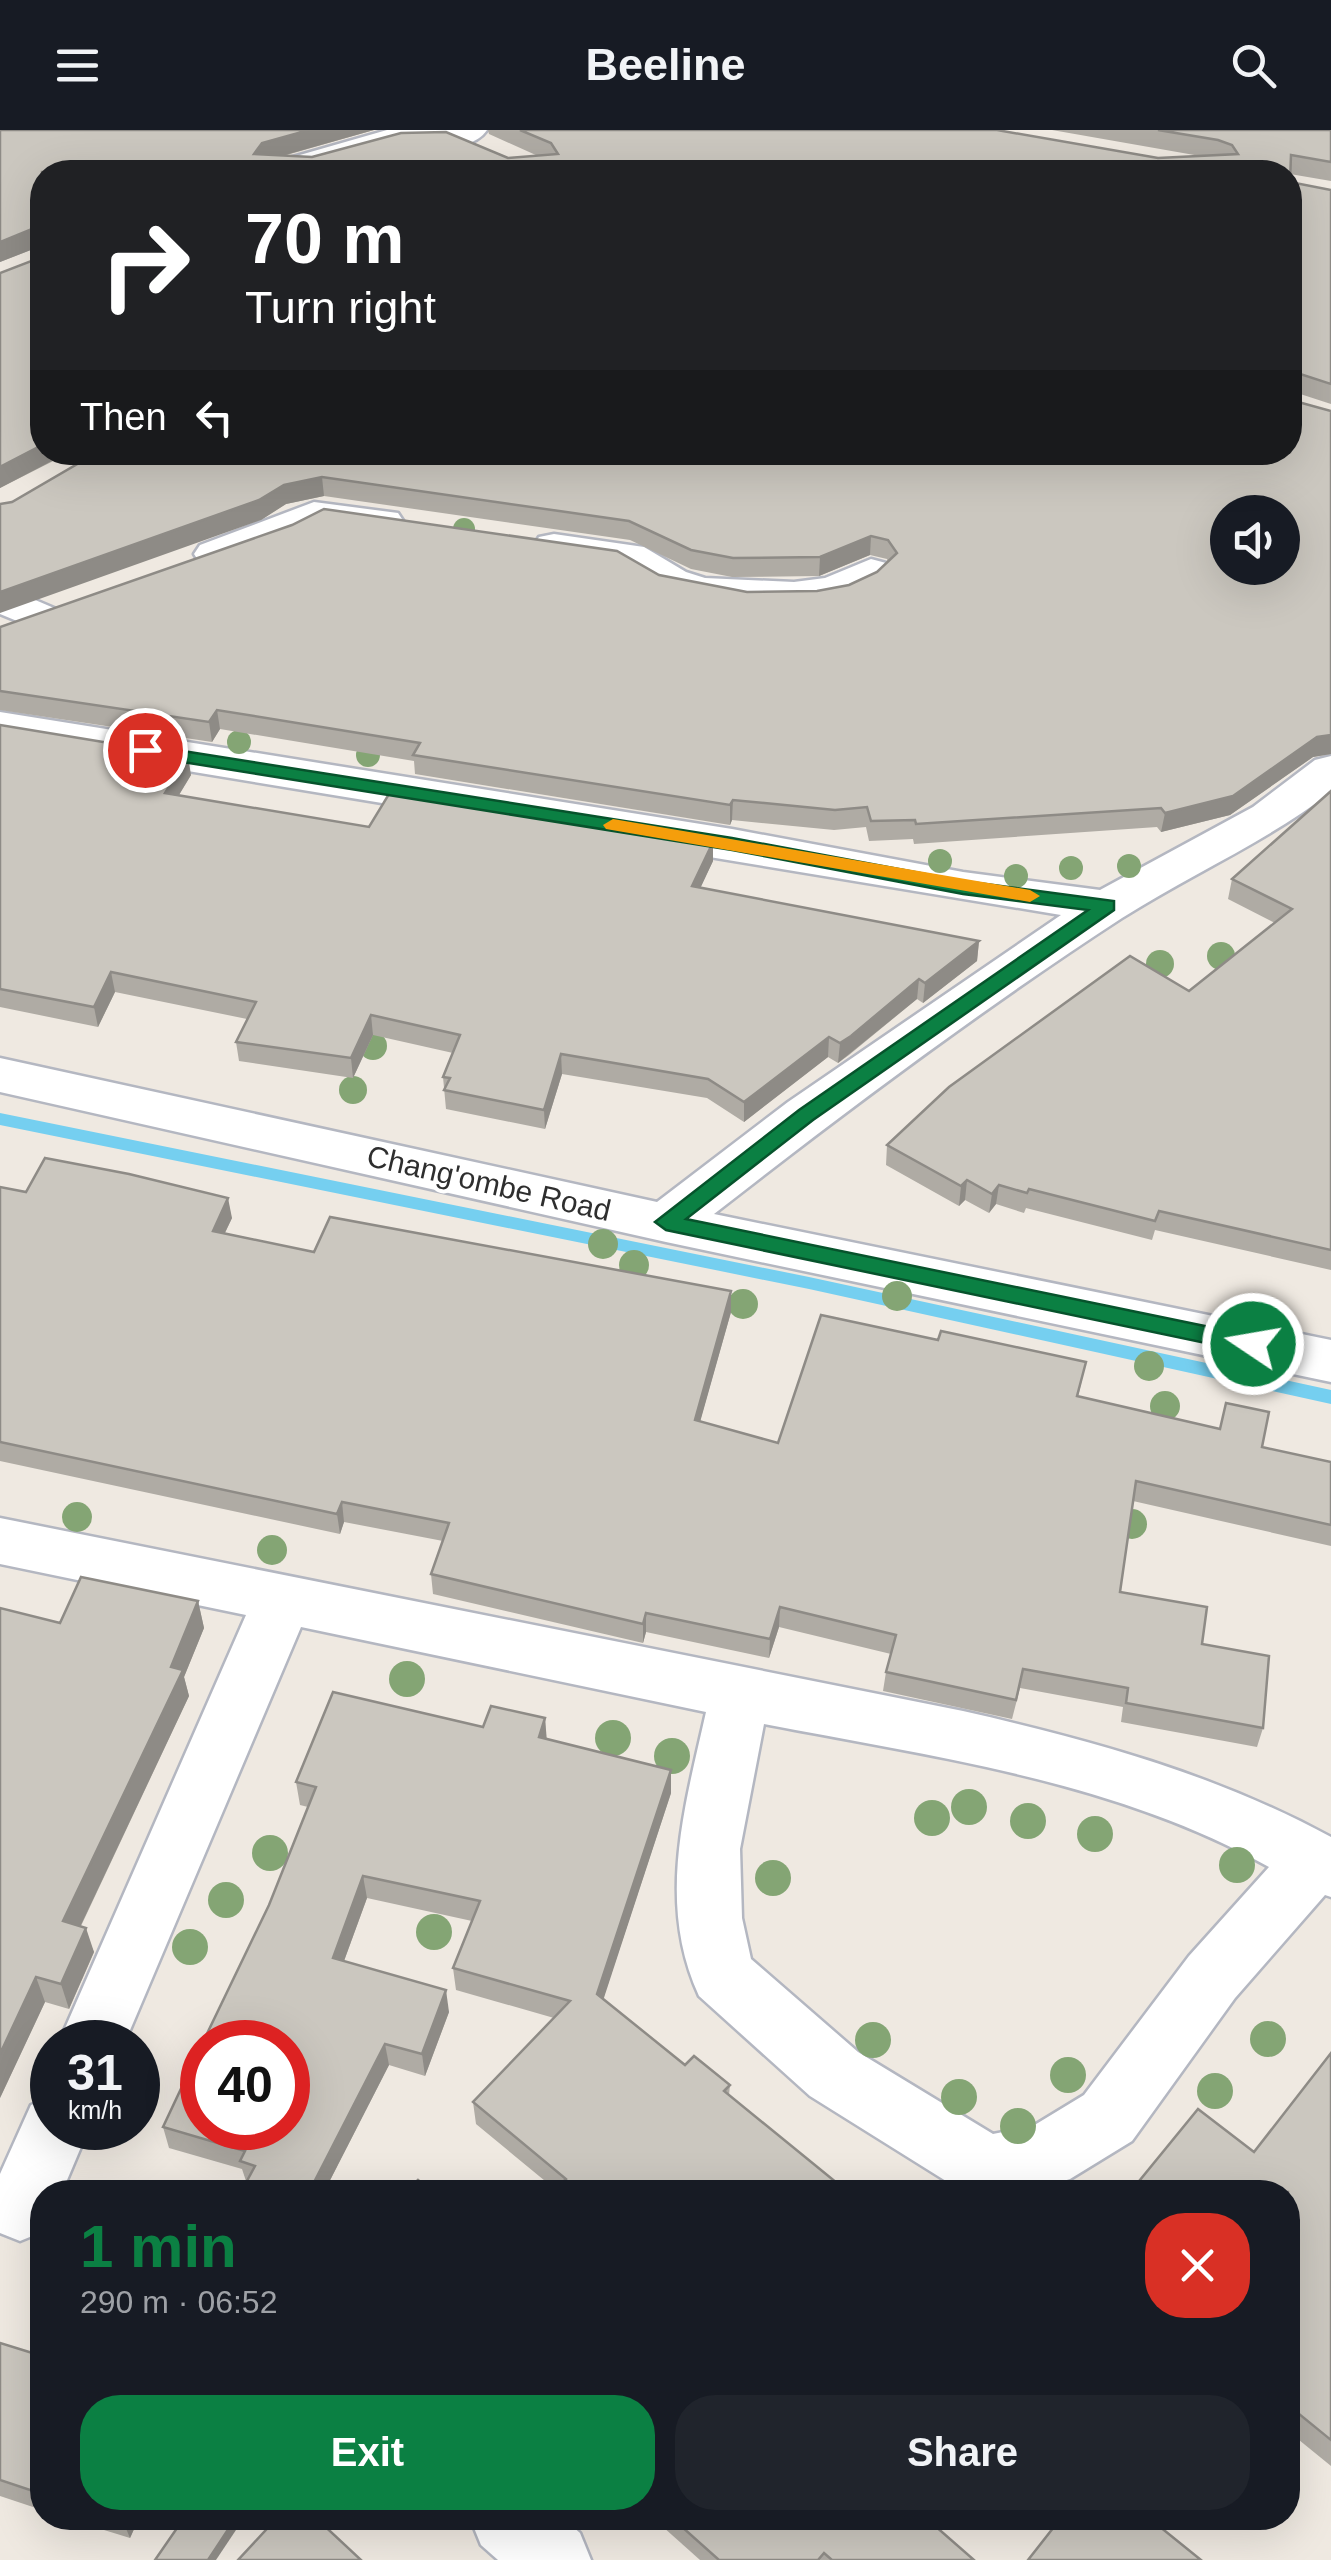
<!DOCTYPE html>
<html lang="en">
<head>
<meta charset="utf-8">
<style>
	body { margin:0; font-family:Helvetica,sans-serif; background:#20242c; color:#f1f3f6; height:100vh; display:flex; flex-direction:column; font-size:38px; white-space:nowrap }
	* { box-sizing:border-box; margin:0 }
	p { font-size:32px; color:#9ea1a6 }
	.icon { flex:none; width:55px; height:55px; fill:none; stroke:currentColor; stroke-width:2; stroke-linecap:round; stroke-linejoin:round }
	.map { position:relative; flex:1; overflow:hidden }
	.side { position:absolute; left:30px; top:2050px; width:1270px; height:350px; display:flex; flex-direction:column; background:#171b24; border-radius:40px; box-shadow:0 10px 40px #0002 }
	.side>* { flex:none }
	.top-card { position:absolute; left:30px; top:30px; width:1272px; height:305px; border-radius:40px; box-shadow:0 10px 40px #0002; background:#202124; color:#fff; overflow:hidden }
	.controls { position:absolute; left:1210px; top:365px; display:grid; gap:20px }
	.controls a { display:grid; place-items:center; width:90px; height:90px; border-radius:50%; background:#171b24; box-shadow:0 10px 40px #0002; font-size:50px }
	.speed { position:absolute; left:30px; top:1890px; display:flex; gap:20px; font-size:50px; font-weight:700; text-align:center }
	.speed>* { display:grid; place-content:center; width:130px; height:130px; border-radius:50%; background:#171b24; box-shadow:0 10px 40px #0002; line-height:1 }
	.speed small { font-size:25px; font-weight:400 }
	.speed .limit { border:15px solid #d22; background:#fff; color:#111 }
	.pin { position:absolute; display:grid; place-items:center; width:85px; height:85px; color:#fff; margin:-42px; border:5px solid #fff; border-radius:50%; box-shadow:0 2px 10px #0007 }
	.me { position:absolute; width:110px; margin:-55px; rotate:282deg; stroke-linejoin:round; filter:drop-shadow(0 0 8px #0008) }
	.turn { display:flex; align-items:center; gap:35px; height:210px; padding:0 50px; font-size:45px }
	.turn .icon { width:130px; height:130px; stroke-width:2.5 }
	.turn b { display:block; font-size:70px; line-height:85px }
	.then { display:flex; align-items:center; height:95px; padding:0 50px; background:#0003; gap:20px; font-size:38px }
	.round { display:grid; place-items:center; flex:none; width:105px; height:105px; border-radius:40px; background:#20242c }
	.headline { display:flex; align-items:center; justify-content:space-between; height:170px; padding:0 50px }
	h1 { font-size:60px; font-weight:800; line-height:75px; color:#0b8043 }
	.primary-button { display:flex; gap:20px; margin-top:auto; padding:20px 50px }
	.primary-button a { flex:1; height:115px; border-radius:40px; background:#0b8043; color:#fff; font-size:40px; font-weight:800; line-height:115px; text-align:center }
	.primary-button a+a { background:#20242c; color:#f1f3f6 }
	header { display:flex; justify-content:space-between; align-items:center; height:130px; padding:0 50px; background:#171b24; font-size:45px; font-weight:800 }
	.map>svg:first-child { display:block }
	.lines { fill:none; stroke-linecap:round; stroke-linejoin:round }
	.stream { fill:#75cff0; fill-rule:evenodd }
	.minor-casing { stroke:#b4b7c1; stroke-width:5 }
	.minor { fill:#fff; fill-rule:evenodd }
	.tree { fill:#84a574 }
	.wall { fill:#afaba4; fill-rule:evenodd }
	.shaded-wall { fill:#8e8b86 }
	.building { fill:#cbc7bf; stroke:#8e8b86; stroke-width:2.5; fill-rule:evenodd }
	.route { fill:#0b8043; stroke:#07532c; stroke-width:2.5 }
	.slow { fill:#f59e0b }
	.labels { text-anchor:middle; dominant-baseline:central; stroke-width:8; stroke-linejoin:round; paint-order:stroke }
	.street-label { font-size:30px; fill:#2e2e2e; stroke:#fff }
</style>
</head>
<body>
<header><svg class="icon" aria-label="menu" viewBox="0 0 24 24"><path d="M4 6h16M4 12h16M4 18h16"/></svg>Beeline<svg class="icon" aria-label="search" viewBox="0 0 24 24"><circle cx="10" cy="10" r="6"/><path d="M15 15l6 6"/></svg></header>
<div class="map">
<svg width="1331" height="2430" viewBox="0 0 1331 2430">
	<rect width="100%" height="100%" fill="#efe9e1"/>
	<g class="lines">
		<!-- stream -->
		<path class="stream" d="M0 983 809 1147 1331 1260V1274L809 1159 0 995Z"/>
		<!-- minor casing -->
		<g class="minor-casing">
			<g id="minor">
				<path d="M387 0H487C469 26 425 12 398 18 347 29 313 45 260 42L265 35Z"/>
				<path d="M314 372 398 383 404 392 398 401 384 404 318 397 215 436 200 433 194 424 200 415Z"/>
				<path d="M554 404 644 417 686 442 705 448 794 452 825 448 871 429 886 433 892 442C856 494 715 478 663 462 646 456 635 441 616 437 591 431 565 431 539 425L533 416 539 407Z"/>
				<path d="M0 455 54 478 60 487 54 496 39 500 0 484Z"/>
				<path d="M0 582 732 699 963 742 1100 760 1253 677 1315 630 1331 626V662C1266 712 1191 744 1122 788 982 879 846 981 714 1084L1331 1210V1252L666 1112 0 962V928L657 1072 788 972 1061 785 0 610Z"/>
				<path d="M0 1388 963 1581C1091 1610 1215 1644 1331 1707V1767L1325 1765 1235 1868 1132 2011 1070 2049 1027 2062 962 2061 810 1966 699 1866C656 1773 685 1676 706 1582L301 1497 125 1912H59L246 1485 0 1434ZM764 1594C935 1627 1116 1651 1269 1737L1189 1826 1084 1965 1033 1996 993 2004 858 1922 751 1829 742 1788 740 1719Z"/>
				<path d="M52 1967V1998H89L62 2062H42V2102L20 2111 0 2103V2044L31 1975Z"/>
				<path d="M470 2388H563L580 2403 591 2430H498L481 2415Z"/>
			</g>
		</g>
		<!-- minor -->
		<use href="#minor" class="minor"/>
	</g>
	<!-- trees -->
	<g class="tree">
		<circle cx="464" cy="399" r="11"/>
		<circle cx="239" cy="612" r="12"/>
		<circle cx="368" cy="625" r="12"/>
		<circle cx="940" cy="731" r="12"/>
		<circle cx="1129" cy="736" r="12"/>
		<circle cx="1071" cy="738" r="12"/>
		<circle cx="1016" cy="746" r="12"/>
		<circle cx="1221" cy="826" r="14"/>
		<circle cx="1160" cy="834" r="14"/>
		<circle cx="373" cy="916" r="14"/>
		<circle cx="353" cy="960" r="14"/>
		<circle cx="603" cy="1114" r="15"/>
		<circle cx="634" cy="1135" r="15"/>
		<circle cx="897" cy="1166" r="15"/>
		<circle cx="743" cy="1174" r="15"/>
		<circle cx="1149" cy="1236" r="15"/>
		<circle cx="1165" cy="1276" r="15"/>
		<circle cx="77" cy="1387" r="15"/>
		<circle cx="1132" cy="1394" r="15"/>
		<circle cx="272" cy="1420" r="15"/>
		<circle cx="407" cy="1549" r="18"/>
		<circle cx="613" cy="1608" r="18"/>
		<circle cx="672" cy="1626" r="18"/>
		<circle cx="969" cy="1677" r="18"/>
		<circle cx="932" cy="1688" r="18"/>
		<circle cx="1028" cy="1691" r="18"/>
		<circle cx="1095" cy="1704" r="18"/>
		<circle cx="270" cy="1723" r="18"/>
		<circle cx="1237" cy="1735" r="18"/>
		<circle cx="773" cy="1748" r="18"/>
		<circle cx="226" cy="1770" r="18"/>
		<circle cx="434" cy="1802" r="18"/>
		<circle cx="190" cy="1817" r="18"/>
		<circle cx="1268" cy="1909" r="18"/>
		<circle cx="873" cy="1910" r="18"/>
		<circle cx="1068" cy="1945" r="18"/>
		<circle cx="1215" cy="1961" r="18"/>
		<circle cx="959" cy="1967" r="18"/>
		<circle cx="1018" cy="1996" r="18"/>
	</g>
	<!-- wall -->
	<g class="wall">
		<path d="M0 0H374L283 26 312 27 508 28 538 26 489 4 488 0H997L1158 28 1200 26 1052 0H1331V51L1290 44V52L1331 60V274L1291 261V270L1331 281V624L1313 627 1230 685 1161 702 1157 697 914 714 913 709 869 711 866 697 834 700 732 690 730 695 415 644 414 631 220 599 212 612 0 580V497L659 445 747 462 817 461 849 455 877 442 888 432 887 429 870 425 819 446 732 447 691 439 630 410 324 366 286 374 261 390 12 372 84 330 86 326 69 323 0 358V143L42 127V116H41L0 132ZM42 42 1290 322H42Z"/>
		<path d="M0 595 191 645 179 665 369 697 713 731 700 758 979 811 977 831 923 873 917 869 849 925 838 933 828 927 744 992 707 968 562 944 545 999 446 979 443 947 453 923 373 905 353 948 239 931 236 912 247 889 115 862 98 897 0 877Z"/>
		<path d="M1331 661V1140L1155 1100 1152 1110 1026 1078 1024 1083 996 1074 989 1083 965 1070 959 1076 886 1035 887 1015 1189 861 1275 793 1228 769 1232 749Z"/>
		<path d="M0 1057 26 1062 232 1088 225 1103 314 1122 731 1161V1182L700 1291 778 1313 938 1210 1086 1232 1078 1267 1262 1317 1331 1332V1416L1133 1371 1120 1462 1202 1514 1263 1598 1257 1617 1121 1592 1123 1577 1020 1558 1012 1589 883 1561 886 1542 891 1524 779 1497 769 1528 646 1502 643 1513 433 1464 431 1444 443 1411 344 1392 340 1404 0 1331Z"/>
		<path d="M198 1471 204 1498 184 1547 189 1566 81 1796 94 1822 69 1879 45 1872 0 1968 60 1493Z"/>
		<path d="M545 1588 546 1609 671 1663 603 1869 685 1935 730 1955 729 1965 556 2060 476 1994 473 1972 554 1888 456 1860 453 1838 472 1791 367 1768 344 1831 449 1882 425 1946 389 1935 324 2062H241L246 2051 242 2039 169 2018 163 1997 269 1775 308 1677 300 1675 296 1652 483 1597Z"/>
		<path d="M1331 1923V2336L1288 2301V2062H1136L1140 2050 1254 2022Z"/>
		<path d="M0 2213 42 2226V2380L0 2366Z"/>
		<path d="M65 2388H139L130 2408Z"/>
		<path d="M653 2388H926L974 2430H700Z"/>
	</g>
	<!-- shaded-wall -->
	<g class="shaded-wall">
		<path d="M309 0H374L264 31 254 24 262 13Z"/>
		<path d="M37 97 41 116 0 132V112Z"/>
		<path d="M42 315V322H69L0 358V337Z"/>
		<path d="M322 347 324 366 286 374 261 390 0 483V462L284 355Z"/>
		<path d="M871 406 870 425 819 446 820 427Z"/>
		<path d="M217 580 220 599 212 612 209 592Z"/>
		<path d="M1331 605V624L1313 627 1230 685 1161 702 1165 683 1317 607Z"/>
		<path d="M188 626 191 645 168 683 165 663Z"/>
		<path d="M733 670 732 690 730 695V675Z"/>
		<path d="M713 712V731L692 776V756Z"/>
		<path d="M979 811 977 831 923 873 925 853Z"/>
		<path d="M111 842 115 862 98 897 94 877Z"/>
		<path d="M919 849 917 869 838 933 840 913Z"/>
		<path d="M371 885 373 905 353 948 351 928Z"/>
		<path d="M829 907 828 927 744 992V972Z"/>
		<path d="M561 924 562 944 545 999 544 980Z"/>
		<path d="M967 1050 965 1070 959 1076 961 1056Z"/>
		<path d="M999 1055 996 1074 989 1083 992 1064Z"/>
		<path d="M228 1068 232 1088 216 1121 213 1101Z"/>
		<path d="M731 1161V1182L695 1310V1290Z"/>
		<path d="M342 1372 344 1392 340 1404 337 1384Z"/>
		<path d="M198 1471 204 1498 184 1547 189 1566 71 1816 63 1791Z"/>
		<path d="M780 1477 779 1497 769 1528 770 1509Z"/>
		<path d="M646 1483V1502L643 1513V1494Z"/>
		<path d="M545 1588 547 1612 539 1607Z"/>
		<path d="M671 1640V1663L598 1886 597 1864Z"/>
		<path d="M363 1746 367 1768 337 1850 333 1828Z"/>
		<path d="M86 1798 94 1822 69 1879 61 1854Z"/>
		<path d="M36 1847 45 1872 0 1968V1924Z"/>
		<path d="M446 1860 449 1882 425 1946 422 1924Z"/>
		<path d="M385 1914 389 1935 324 2062H309Z"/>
		<path d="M123 2388H139L130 2408 122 2389Z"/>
		<path d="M235 2389 238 2397 216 2430H208Z"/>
	</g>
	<!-- building -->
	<g class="building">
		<path d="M0 0H309L262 13 254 24 312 27 401 3 446 2 508 28 558 24 551 13 520 0H997L1158 28 1238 24 1232 15 1218 10 1158 0H1331V32L1291 25 1290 52 1331 60V254L1291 241V270L1331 281V605L1317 607 1233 666 1165 683 1161 678 916 694 915 690 871 691 867 677 835 680 733 670 730 675 413 625 420 613 217 580 209 592 0 561V497L292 395 324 379 617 421 659 445 747 462 817 461 849 455 877 442 897 423 888 410 871 406 820 427 733 428 691 420 629 391 322 347 284 355 259 370 0 462V374L12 372 84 330 89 322H1290V42H42V101L37 97 0 112ZM1228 382H1282V438H1228Z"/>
		<path d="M42 101V315L0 337V143L42 127Z"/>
		<path d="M0 595 188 626 165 663 369 697 392 659 713 712 692 756 979 811 925 853 919 849 851 906 840 913 829 907 744 972 708 949 561 924 544 980 444 960 450 948 443 947 460 905 371 885 351 928 236 912 256 872 111 842 94 877 0 859Z"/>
		<path d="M1331 661V1120L1159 1081 1155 1091 1029 1059 1027 1063 999 1055 992 1064 967 1050 961 1056 887 1015 949 957 1130 826 1189 861 1292 779 1232 749Z"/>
		<path d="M45 1028 129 1044 228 1068 213 1101 314 1122 330 1087 731 1161 695 1290 778 1313 821 1185 938 1210 941 1201 1086 1232 1077 1266 1220 1299 1226 1273 1269 1282 1262 1317 1331 1332V1395L1136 1351 1120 1462 1207 1477 1202 1514 1269 1526 1263 1598 1126 1573 1128 1558 1023 1539 1016 1570 886 1542 896 1505 780 1477 770 1509 646 1483 643 1494 431 1444 449 1393 342 1372 337 1384 0 1312V1057L26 1062Z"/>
		<path d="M81 1447 198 1471 171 1537 183 1540 63 1791 86 1798 61 1854 36 1847 0 1924V1478L60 1493Z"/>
		<path d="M333 1562 483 1597 491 1576 545 1588 539 1607 671 1640 597 1864 685 1935 694 1926 730 1955 724 1961 848 2062H553L566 2049 473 1972 570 1871 453 1838 480 1771 363 1746 333 1828 446 1860 422 1924 385 1914 309 2062H241L255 2036 240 2031 245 2021 163 1997 202 1914V1998H288V1912H203L269 1775 316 1657 296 1652Z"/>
		<path d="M1331 1923V2310L1288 2275V2062H1158L1140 2050 1198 1979 1254 2022Z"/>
		<path d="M418 2050 433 2062H405Z"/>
		<path d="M0 2213 42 2226V2364L0 2350Z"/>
		<path d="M184 2388H233L235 2389 208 2430H155Z"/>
		<path d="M277 2388H316L361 2430H238Z"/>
		<path d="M672 2388H926L974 2430H832L824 2423 818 2430H719Z"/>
		<path d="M1061 2388H1149L1201 2430H1028Z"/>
	</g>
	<!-- route -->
	<path class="route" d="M145 615 732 708 963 751 1114 771V780L813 990 686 1089 1253 1206 1264 1214 1253 1223 666 1100 655 1092 799 980 1088 780 963 764 732 720 139 625 136 620Z"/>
	<!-- slow -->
	<path class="slow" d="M613 689 1030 760 1040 766 1030 772 606 699 603 695Z"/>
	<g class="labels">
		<!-- street labels -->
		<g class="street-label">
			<text transform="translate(489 1053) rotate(13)">Chang'ombe Road</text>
		</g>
	</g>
</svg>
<div class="controls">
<a><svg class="icon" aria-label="sound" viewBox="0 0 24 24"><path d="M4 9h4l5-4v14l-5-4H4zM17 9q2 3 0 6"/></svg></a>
</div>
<div class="speed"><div>31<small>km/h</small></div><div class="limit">40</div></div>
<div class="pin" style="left:145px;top:620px;background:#d93025"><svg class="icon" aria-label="arrive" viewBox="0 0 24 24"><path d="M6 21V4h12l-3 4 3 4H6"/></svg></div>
<svg class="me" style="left:1253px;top:1214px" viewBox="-20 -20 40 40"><circle r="17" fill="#0b8043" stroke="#fff" stroke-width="3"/><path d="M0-11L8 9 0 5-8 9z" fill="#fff"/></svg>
<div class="top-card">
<div class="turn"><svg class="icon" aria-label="right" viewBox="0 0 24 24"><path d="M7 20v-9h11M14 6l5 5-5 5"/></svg><div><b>70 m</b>Turn right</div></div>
<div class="then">Then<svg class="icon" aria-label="left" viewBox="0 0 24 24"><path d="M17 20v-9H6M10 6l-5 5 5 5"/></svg></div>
</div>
<section class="side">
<div class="headline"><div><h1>1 min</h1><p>290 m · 06:52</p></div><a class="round" style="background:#d93025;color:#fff"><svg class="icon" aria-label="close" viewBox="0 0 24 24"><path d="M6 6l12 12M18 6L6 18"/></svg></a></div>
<div class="primary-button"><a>Exit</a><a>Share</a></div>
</section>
</div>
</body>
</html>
